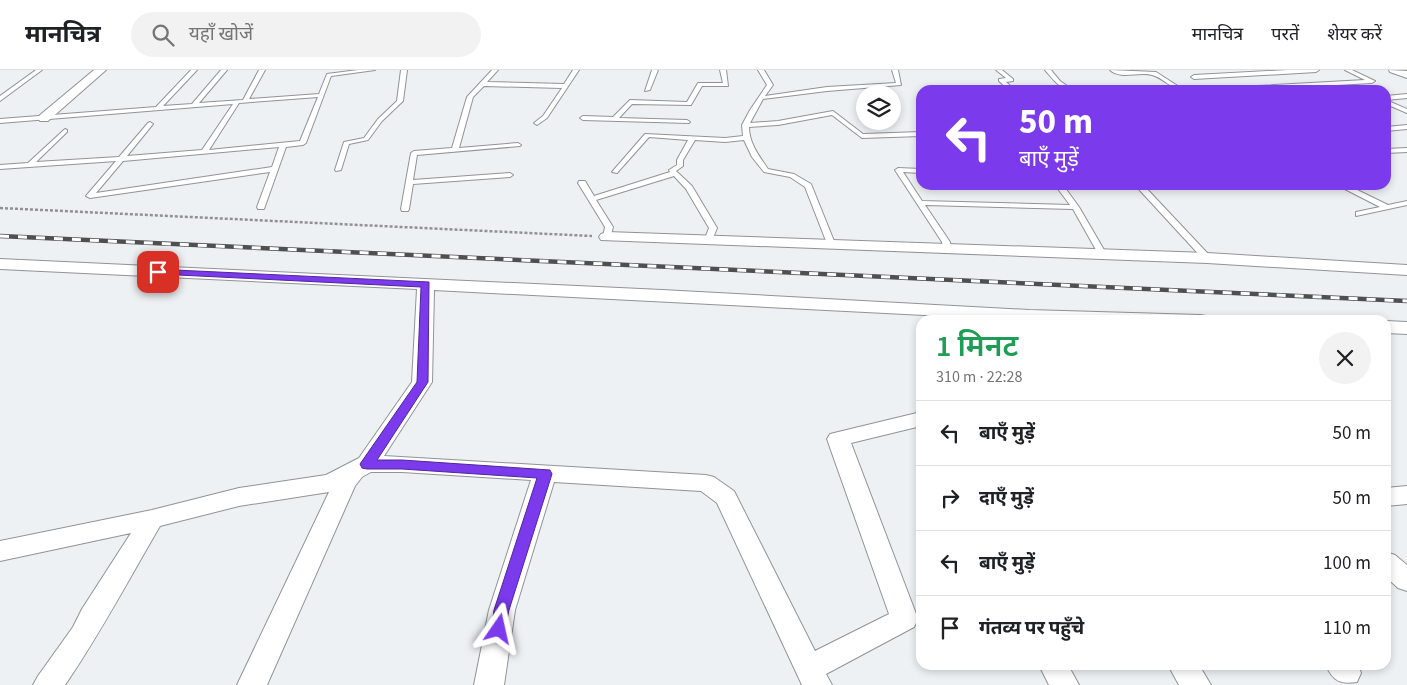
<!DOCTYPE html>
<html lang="hi">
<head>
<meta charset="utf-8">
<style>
	body { margin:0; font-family:"Source Sans 3","Noto Sans Devanagari",sans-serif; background:#f2f2f2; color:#202124; height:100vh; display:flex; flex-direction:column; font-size:19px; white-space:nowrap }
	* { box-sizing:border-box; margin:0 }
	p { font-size:16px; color:#757577 }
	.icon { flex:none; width:28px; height:28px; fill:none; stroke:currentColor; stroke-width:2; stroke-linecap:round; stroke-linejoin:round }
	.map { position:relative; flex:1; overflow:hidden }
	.drawer { position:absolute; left:916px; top:245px; width:475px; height:355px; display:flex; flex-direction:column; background:#fff; border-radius:15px; box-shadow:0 2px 8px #0003 }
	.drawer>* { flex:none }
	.hud { position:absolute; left:916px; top:15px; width:475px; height:105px; border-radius:15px; box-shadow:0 2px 8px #0003; background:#7c3aed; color:#fff; overflow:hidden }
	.controls { position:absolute; left:856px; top:15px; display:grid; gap:10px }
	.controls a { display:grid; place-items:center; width:45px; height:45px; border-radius:50%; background:#fff; box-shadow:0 2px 8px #0003; font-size:25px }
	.pin { position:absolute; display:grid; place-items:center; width:42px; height:42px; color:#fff; margin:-21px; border-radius:10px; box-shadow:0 2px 8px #0006 }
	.me { position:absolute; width:55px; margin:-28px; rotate:11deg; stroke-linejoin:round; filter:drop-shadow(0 0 4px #0008) }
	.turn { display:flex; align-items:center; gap:18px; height:105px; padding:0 20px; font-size:22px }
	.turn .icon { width:65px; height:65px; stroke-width:2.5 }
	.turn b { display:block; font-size:35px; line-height:42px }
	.round { display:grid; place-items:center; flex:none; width:52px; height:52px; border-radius:26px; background:#f2f2f2 }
	.head { display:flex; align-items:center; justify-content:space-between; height:85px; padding:0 20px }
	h1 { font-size:30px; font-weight:600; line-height:38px; color:#1e9e55 }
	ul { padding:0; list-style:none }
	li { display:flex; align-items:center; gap:15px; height:65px; padding:0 20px; border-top:1px solid #e0e0e0 }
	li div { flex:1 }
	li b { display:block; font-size:19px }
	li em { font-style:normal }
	header { display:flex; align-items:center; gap:30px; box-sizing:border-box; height:70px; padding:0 25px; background:#fff; border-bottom:1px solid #e0e0e0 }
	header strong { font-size:24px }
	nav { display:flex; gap:28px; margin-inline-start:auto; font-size:18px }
	.search { width:350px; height:45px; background:#f2f2f2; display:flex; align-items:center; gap:12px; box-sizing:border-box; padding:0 18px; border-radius:28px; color:#757577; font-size:19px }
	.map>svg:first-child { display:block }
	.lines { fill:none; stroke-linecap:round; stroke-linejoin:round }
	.lane-casing { stroke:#919396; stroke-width:2 }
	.street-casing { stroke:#919396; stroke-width:2 }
	.path { stroke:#8f9193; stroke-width:2.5; stroke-dasharray:3 2; stroke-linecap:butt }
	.lane { fill:#fff; fill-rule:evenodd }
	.street { fill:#fff; fill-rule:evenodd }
	.rail-casing { stroke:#4e4f51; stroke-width:4.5 }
	.rail { stroke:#fdfefe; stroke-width:3; stroke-dasharray:9; stroke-linecap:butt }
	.route { fill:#7c3aed; stroke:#51269a }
</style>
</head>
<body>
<header>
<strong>मानचित्र</strong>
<div class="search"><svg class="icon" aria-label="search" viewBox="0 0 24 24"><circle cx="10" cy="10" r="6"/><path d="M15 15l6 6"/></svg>यहाँ खोजें</div>
<nav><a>मानचित्र</a><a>परतें</a><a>शेयर करें</a></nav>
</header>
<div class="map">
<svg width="1407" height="615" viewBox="0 0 1407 615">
	<rect width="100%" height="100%" fill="#eef1f4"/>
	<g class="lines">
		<!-- lane casing -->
		<g class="lane-casing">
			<g id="lane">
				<path d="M36 0H42L0 31V26Z"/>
				<path d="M191 0H197L163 36 192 34 221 0H227L199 33 243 30 259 0H265L249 29 319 24 327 4 358 0H375L331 6 306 73 303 75 286 77 264 139H258L257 137 270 102 90 128 86 126 116 91 0 99V95L28 93 65 59 67 60V62L36 92 119 87 148 53 150 52 153 54 127 86 202 80 233 34 0 53V49L156 37ZM318 27 300 71 209 80 239 33ZM279 77 272 97 96 123 123 91Z"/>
				<path d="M401 0H407L403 31 382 51 368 70 349 74 341 100 336 101 335 100 344 72 364 68 378 49 397 31Z"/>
				<path d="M492 0H498L487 12 564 14 573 0H579L547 48 537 55 534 53 543 46 562 18 484 16 473 27 459 78 518 73 521 75 520 76 417 85 413 110 510 103 513 105 510 107 413 114 409 139 408 141H402L401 139 411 83 414 81 452 78 467 27Z"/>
				<path d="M652 0H658L650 20 645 21Z"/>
				<path d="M720 0H726L728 16H702L691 35 632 34 619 48 687 50 690 52 689 53 583 50 580 48 583 46 613 47 630 30 687 32 698 13H723Z"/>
				<path d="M758 0H764L773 15 765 26 827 17 896 13 892 0H898L901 15 827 21 763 29 750 53 778 51 833 41 863 64 921 62V66L862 68 832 45 778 55 749 57C749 73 759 86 768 99L794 104 811 114 836 176 835 178H832L828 176 805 117 790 107 764 102 752 87 744 70 725 72 695 70 683 90V96L676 101 692 116 717 158 711 173H705L704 171 709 158 686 119 674 106 596 130 613 157 610 169H604L603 167 605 157 578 113 579 111H585L594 126 670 102 669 100 677 95V90L688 70 649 67 617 103 612 102 645 64 725 68 743 66 742 55 750 40 767 15Z"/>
				<path d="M996 0H1002L1013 9V11L1006 12 1015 20H1009L999 11V9L1006 8Z"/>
				<path d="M1045 0H1051L1060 11 1073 20C1060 20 1053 9 1045 0Z"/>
				<path d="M1110 0 1156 2 1184 20C1171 20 1164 8 1152 5 1139 1 1121 10 1110 0Z"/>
				<path d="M1288 0H1319L1316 2 1194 9 1191 7 1194 5Z"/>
				<path d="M1345 0H1352L1375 11 1372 13 1249 20H1217L1220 18 1365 10Z"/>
				<path d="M1407 24V28L1386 30V26Z"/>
				<path d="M1386 30 1407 39V43L1386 34Z"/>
				<path d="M1407 55V59L1386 61V57Z"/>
				<path d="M1407 78V82L1386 83V79Z"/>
				<path d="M898 98 921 99V103L903 102 922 131 1070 135 1055 115H1063L1079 137 1107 185 1103 187H1100L1073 139 925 135 950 172 951 180 950 182H944L942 172 895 100Z"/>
				<path d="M1135 115H1164L1147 119 1210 186V190H1204Z"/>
				<path d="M1337 115H1347L1388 135 1407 131V135L1356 146V142L1380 137Z"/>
			</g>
		</g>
		<!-- street casing -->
		<g class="street-casing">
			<g id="street">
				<path d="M94 0H106L48 51H40L38 48 40 45Z"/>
				<path d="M1389 0 1407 1V8L1390 2Z"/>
				<path d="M607 162 1207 183 1407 195V205L1207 193 601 170 599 167 601 164Z"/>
				<path d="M0 189 662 220 1029 240 1200 245 1206 246 1209 250H1021L434 220 432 312 384 386 706 405 714 407 734 421 815 581 889 544 827 369 830 364 921 342V356L851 373 918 549 914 557 826 604 832 615H802L717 433 701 421 554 412 515 540 504 615H474L489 540 531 410 402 402H371L362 407 355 416 267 615H237L329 422 239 436 160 456C129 509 100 564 65 615H33L38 606 73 557 82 539 131 463 0 491V471L152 440 239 418 326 405 359 388 412 312 417 219 0 199Z"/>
				<path d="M1386 251 1407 252V264L1386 263Z"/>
				<path d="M1407 416V434L1386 436V418Z"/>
				<path d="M1386 482 1395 485 1407 495V521L1398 518 1386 507Z"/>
				<path d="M1039 595H1068L1079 615H1049Z"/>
				<path d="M1168 595H1199L1211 615H1179Z"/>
				<path d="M1326 595H1358L1361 603 1357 612C1340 615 1332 610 1326 595Z"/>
			</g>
		</g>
		<!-- path -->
		<path class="path" d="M0 138 592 166"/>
		<!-- lane -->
		<use href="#lane" class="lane"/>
		<!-- street -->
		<use href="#street" class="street"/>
		<!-- rail casing -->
		<g class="rail-casing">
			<path id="rail" d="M0 166 1407 231"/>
		</g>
		<!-- rail -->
		<use href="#rail" class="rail"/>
	</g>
	<!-- route -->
	<path class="route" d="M154 199 429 212 428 312 377 390H402L550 400 552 404 509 540 504 564 499 566 493 564 491 559 494 540 537 408 402 399H367L362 398 360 394 417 312 421 217 158 204 153 202Z"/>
</svg>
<div class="controls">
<a><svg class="icon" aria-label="layers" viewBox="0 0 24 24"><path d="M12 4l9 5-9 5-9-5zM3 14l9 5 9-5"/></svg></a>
</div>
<div class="pin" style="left:158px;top:202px;background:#d93025"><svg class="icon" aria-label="arrive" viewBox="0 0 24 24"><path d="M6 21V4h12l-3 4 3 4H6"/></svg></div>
<svg class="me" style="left:499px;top:559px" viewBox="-20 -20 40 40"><path d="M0-17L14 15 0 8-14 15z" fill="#7c3aed" stroke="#fff" stroke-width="4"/></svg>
<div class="hud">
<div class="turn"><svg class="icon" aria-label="left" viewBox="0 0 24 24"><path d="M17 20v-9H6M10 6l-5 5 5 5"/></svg><div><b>50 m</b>बाएँ मुड़ें</div></div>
</div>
<section class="drawer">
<div class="head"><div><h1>1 मिनट</h1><p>310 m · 22:28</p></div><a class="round"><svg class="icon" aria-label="close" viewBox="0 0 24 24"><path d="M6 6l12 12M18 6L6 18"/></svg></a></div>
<ul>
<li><svg class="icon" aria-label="left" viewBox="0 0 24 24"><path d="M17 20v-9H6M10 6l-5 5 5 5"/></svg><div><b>बाएँ मुड़ें</b></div><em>50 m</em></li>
<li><svg class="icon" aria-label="right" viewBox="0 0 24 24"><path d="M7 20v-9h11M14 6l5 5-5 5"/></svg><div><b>दाएँ मुड़ें</b></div><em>50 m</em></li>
<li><svg class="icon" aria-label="left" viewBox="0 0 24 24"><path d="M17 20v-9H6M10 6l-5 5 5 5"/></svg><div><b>बाएँ मुड़ें</b></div><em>100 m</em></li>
<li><svg class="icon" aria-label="arrive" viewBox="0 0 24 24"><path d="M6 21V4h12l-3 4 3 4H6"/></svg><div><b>गंतव्य पर पहुँचे</b></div><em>110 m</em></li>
</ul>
</section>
</div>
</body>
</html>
